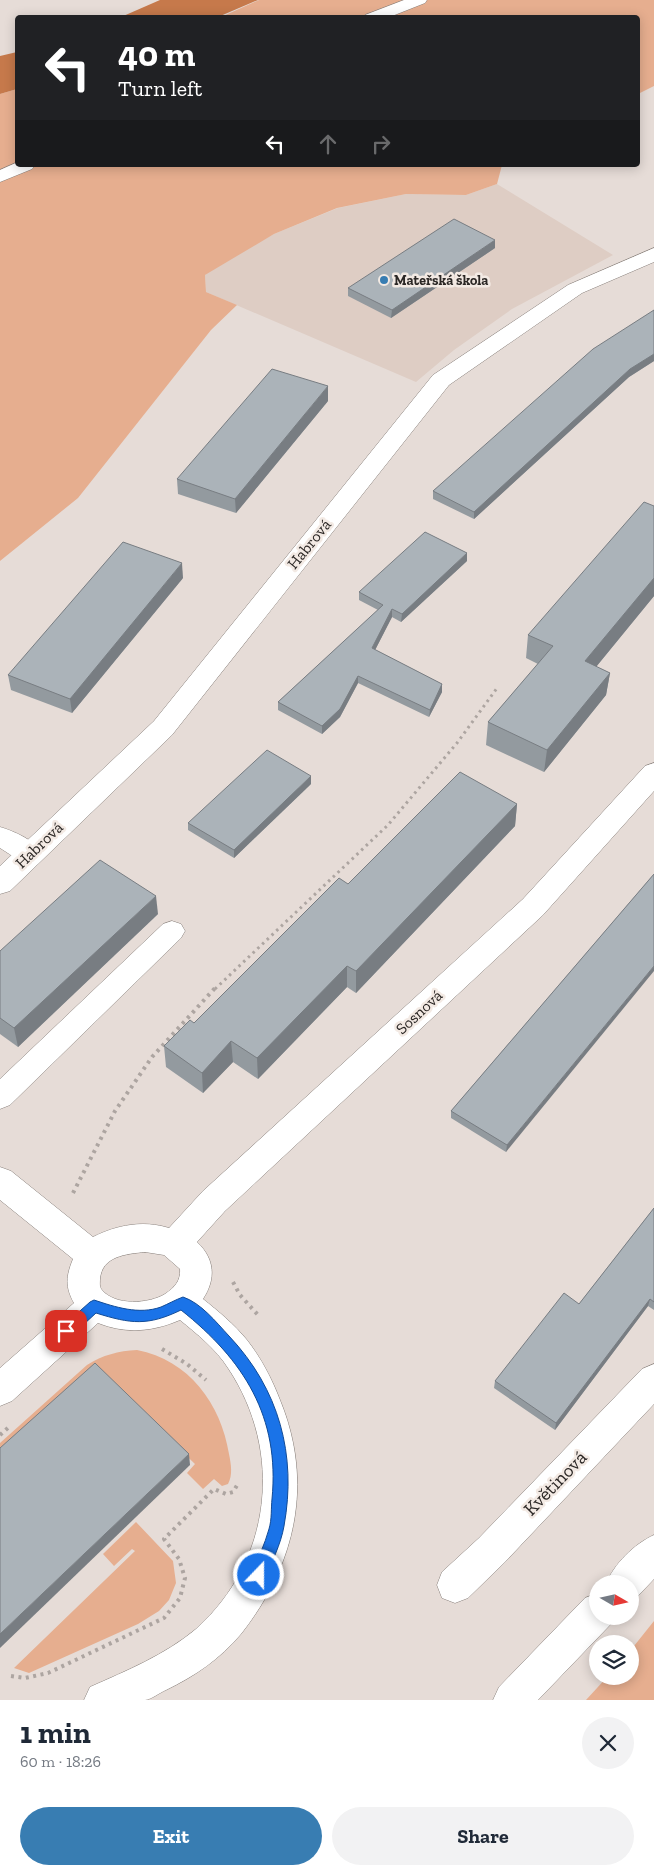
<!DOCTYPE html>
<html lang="en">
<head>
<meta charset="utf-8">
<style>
	body { margin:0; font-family:"Zilla Slab",serif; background:#f2f2f3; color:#1f2937; height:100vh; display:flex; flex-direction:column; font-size:19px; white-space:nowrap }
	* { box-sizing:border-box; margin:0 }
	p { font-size:16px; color:#747a83 }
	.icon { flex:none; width:28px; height:28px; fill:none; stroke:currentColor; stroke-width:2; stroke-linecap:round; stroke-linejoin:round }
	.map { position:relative; height:1700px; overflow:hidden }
	.details { display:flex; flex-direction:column; background:#fff; flex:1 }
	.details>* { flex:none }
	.guide { position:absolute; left:15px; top:15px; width:625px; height:152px; border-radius:5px; box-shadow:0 2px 12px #0003; background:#202124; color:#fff; overflow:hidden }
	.needle { width:32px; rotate:99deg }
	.tools { position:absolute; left:589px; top:1575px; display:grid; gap:10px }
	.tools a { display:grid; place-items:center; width:50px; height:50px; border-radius:50%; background:#fff; box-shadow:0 2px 12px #0003; font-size:25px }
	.pin { position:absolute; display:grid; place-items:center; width:42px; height:42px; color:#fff; margin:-21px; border-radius:10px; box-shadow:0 2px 8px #0006 }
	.me { position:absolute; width:55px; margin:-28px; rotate:22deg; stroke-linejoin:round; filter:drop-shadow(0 0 4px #0008) }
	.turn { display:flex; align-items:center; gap:18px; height:105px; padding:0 20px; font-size:22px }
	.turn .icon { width:65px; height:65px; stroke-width:2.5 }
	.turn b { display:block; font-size:35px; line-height:42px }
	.lanes { display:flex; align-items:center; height:48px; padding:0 20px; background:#0003; justify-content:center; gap:25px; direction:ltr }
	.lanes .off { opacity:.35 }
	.round { display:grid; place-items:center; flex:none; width:52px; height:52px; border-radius:26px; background:#f2f2f3 }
	.summary { display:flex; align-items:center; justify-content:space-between; height:85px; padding:0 20px }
	h1 { font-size:30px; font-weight:800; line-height:38px }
	.button { display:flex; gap:10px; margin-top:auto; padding:10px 20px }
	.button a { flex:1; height:58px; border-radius:30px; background:#387db2; color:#fff; font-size:20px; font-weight:800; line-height:58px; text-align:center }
	.button a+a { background:#f2f2f3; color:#1f2937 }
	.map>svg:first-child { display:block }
	.built { fill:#decdc4 }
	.green { fill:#e6ae8f }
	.water { fill:#c6794b }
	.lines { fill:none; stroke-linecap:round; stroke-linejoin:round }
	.service-casing { stroke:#877f7a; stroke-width:1 }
	.minor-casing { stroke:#877f7a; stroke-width:1 }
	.tertiary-casing { stroke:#877f7a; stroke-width:1 }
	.path-far1 { stroke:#ada5a1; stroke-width:3; stroke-dasharray:2.5 4; stroke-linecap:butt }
	.path { stroke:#ada5a1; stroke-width:4; stroke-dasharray:3 4.5; stroke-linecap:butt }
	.service { fill:#fff; fill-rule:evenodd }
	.minor { fill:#fff; fill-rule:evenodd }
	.tertiary { fill:#fff; fill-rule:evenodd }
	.wall { fill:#939a9f }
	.shaded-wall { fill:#787d82 }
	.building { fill:#abb3b9; stroke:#787d82 }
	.route { fill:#1a73e8; stroke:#114b97 }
	.poi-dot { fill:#387db2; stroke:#f3eae4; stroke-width:2 }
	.labels { text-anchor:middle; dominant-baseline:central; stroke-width:5; stroke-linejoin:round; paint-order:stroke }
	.far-poi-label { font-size:14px; font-weight:bold; fill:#2b2725; stroke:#f3eae4; text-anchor:start }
	.street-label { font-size:16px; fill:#2b2725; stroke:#f3eae4 }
	.near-street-label { font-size:19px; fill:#2b2725; stroke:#f3eae4 }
</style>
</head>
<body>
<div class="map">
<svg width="654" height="1700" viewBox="0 0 654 1700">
	<rect width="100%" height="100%" fill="#e6dcd7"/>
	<!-- built -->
	<path class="built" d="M497 184 613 255 512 309 454 350 416 382 206 292 205 275 214 267 274 234 338 208 406 194 466 195Z"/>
	<!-- green -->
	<g class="green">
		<path d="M259 0H654V86L638 94V18H219Z"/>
		<path d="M17 89 18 165H502L497 184 466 195 406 194 337 208 274 234 205 275 206 292 237 305 211 330 78 498 0 561V94Z"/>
		<path d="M137 1350C189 1360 221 1404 229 1454 231 1464 233 1475 228 1484L222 1486 214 1479 203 1489 187 1473 195 1464 98 1370 0 1458V1443L87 1365C103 1355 118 1351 137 1350Z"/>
		<path d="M136 1522 173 1561 176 1583 169 1600 159 1611 138 1624 29 1673 14 1668 135 1551 132 1549 114 1566 103 1554Z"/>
		<path d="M654 1621V1700H586L608 1676H630V1651Z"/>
	</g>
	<!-- water -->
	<g class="water">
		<path d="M160 0H258L218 17H121Z"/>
		<path d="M17 52V89L0 94V56Z"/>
	</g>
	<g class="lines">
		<!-- service casing -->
		<g class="service-casing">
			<g id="service">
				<path d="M404 0H427L425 3 387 18H363L365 15Z"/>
				<path d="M18 162V165H35L32 169 0 182V170Z"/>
				<path d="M0 827C14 831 36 841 44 854L40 861C24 866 13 856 0 848Z"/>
				<path d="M172 921 181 924 185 931 181 938 10 1105 0 1109V1079L163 924Z"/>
			</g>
		</g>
		<!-- minor casing -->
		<g class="minor-casing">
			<g id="minor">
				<path d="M654 248V262L582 293 449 385 172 735 10 891 0 894V866L154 721 433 375 568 285Z"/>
				<path d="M654 763V791L543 915 225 1211 197 1242C215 1259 216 1279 203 1299 218 1311 234 1324 247 1340 261 1358 272 1379 280 1400 314 1483 296 1564 241 1634 220 1659 195 1676 166 1690 159 1693 152 1699 145 1700 130 1700 101 1700 84 1700L90 1687C126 1671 165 1655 196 1629 272 1561 284 1452 228 1368 216 1349 197 1334 180 1320 152 1332 126 1334 98 1323L12 1401 0 1406V1368L74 1303C65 1287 66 1276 73 1259L0 1200V1167L11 1171 93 1237C117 1225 143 1220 169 1228L203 1191 523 899 645 766ZM145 1252 164 1255 180 1269C181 1281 174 1288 165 1294 149 1304 115 1306 102 1290 99 1287 100 1283 100 1279 102 1256 126 1254 145 1252Z"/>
				<path d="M654 1364V1404L505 1562 468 1598 455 1603 442 1598 437 1585 442 1572 479 1538 642 1369Z"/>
			</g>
		</g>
		<!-- tertiary casing -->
		<g class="tertiary-casing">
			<g id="tertiary">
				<path d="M654 1535V1579L637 1597 630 1599V1584H606C614 1564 634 1544 654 1535Z"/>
				<path d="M598 1593V1616H614L611 1624 538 1700H493L499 1687 585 1598Z"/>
			</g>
		</g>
		<!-- path-far1 -->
		<path class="path-far1" d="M215 989 388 825 457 743 497 688"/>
		<!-- path -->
		<g class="path">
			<path d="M73 1193 115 1111 152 1057 216 987"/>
			<path d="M233 1282 240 1295 258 1315"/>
			<path d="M162 1349 187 1364 206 1380"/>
			<path d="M0 1435 9 1427"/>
			<path d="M11 1676 25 1678 48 1673 164 1618 180 1598 185 1578 179 1559 164 1539 214 1489 226 1494 233 1492 239 1482"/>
		</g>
		<!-- service -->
		<use href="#service" class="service"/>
		<!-- minor -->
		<use href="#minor" class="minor"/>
		<!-- tertiary -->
		<use href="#tertiary" class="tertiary"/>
	</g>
	<!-- wall -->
	<g class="wall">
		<path d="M495 248 391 318 348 296V288Z"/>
		<path d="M654 310V361L629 377 474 519 433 499V491Z"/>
		<path d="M328 401 236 513 178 494 177 479Z"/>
		<path d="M654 506V596L596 667 610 673 606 695 544 772 486 745 488 722 538 664 526 658 528 635Z"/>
		<path d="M467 561 401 622 392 617 375 650 442 684V692L429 717 358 683 340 717 322 734 278 710V702L378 610 359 600V592Z"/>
		<path d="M183 578 72 713 11 690 8 675Z"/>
		<path d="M311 784 234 858 188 830V823Z"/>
		<path d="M517 804 515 826 356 993 347 987 258 1079 233 1062 203 1093 166 1067 164 1046 194 1023 348 884Z"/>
		<path d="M654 874 506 1152 451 1118V1111Z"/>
		<path d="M158 914 18 1047 0 1034V951Z"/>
		<path d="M654 1208V1310L648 1306 555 1430 494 1388 495 1381 579 1304Z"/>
	</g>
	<!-- shaded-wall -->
	<g class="shaded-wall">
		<path d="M495 240V248L391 318 392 310Z"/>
		<path d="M654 354V361L629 377 474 519V512L630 369Z"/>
		<path d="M328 386V401L236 513 235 499Z"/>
		<path d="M467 553V561L401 622 402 614Z"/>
		<path d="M182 563 183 578 72 713 70 699Z"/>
		<path d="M654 578V596L582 684 585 661Z"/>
		<path d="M392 609V617L372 656V648Z"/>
		<path d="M610 673 606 695 544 772 547 750Z"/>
		<path d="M358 676V683L340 717 322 734V726Z"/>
		<path d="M442 684V692L429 717 430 710Z"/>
		<path d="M311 776V784L234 858V850Z"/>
		<path d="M517 804 515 826 356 993V971Z"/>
		<path d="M156 896 158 914 18 1047 14 1028Z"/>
		<path d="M347 966V987L258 1079 257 1058Z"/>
		<path d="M654 966V971L506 1152 507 1145Z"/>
		<path d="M231 1041 233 1062 203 1093 202 1073Z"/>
		<path d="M650 1299 648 1306 555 1430 556 1423Z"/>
		<path d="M189 1454 190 1465 0 1648V1634Z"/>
	</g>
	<!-- building -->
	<g class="building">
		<path d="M454 219 495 240 392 310 348 288Z"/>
		<path d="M654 310V354L630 369 474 512 433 491 593 349Z"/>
		<path d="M272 369 328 386 235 499 177 479Z"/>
		<path d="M644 502 654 506V578L585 661 610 673 547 750 488 722 553 646 528 635Z"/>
		<path d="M425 532 467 553 402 614 392 609 372 648 442 684 430 710 358 676 340 709 322 726 278 702 383 605 359 592Z"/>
		<path d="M123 542 182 563 70 699 8 675Z"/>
		<path d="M267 750 311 776 234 850 188 823Z"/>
		<path d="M460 772 517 804 356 971 347 966 257 1058 231 1041 202 1073 164 1046 190 1020 194 1023 339 878 348 884Z"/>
		<path d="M100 860 156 896 14 1028 0 1018V951Z"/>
		<path d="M654 874V966L507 1145 451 1111Z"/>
		<path d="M654 1208V1302L650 1299 556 1423 495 1381 564 1293 579 1304Z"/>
		<path d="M95 1363 189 1454 0 1634V1448Z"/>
	</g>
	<!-- route -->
	<path class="route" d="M183 1297C201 1303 216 1322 229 1336 279 1389 297 1455 284 1526 281 1544 271 1564 264 1580L259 1582 254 1580 252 1575C257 1560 265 1544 269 1529 272 1519 271 1508 272 1499 280 1417 244 1360 181 1310 148 1326 131 1324 96 1313L71 1336 66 1338 62 1336 60 1331 62 1327 90 1302 94 1300C115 1307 139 1315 161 1307 168 1304 175 1300 183 1297Z"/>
	<!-- markers -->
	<circle class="poi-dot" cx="384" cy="280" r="5"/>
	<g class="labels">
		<!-- far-poi labels -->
		<g class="far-poi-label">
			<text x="394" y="280">Mateřská škola</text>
		</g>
		<!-- street labels -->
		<g class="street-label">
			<text transform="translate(309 544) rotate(-51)">Habrová</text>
			<text transform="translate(39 845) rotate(-44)">Habrová</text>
			<text transform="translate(419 1012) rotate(-43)">Sosnová</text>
		</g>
		<!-- near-street labels -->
		<g class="near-street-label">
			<text transform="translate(555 1483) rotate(-46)">Květinová</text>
		</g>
	</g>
</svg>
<div class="tools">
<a><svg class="needle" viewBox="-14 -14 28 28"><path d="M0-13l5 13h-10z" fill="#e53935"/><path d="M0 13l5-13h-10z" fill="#747a83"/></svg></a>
<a><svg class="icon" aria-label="layers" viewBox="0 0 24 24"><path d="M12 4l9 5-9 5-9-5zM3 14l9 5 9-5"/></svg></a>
</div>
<div class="pin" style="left:66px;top:1331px;background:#d93025"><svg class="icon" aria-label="arrive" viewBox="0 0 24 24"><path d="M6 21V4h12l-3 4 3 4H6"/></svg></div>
<svg class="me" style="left:259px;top:1575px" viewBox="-20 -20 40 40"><circle r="17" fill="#1a73e8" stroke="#fff" stroke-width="3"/><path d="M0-11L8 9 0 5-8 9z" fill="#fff"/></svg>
<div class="guide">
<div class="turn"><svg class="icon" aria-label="left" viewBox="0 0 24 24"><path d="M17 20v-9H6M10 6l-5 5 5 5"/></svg><div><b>40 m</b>Turn left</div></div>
<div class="lanes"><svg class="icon" aria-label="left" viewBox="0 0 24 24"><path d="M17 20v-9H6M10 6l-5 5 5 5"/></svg><svg class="icon off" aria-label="ahead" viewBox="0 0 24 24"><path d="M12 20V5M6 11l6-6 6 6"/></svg><svg class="icon off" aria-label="right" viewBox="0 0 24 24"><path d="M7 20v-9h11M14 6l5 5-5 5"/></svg></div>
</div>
</div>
<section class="details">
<div class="summary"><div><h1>1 min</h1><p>60 m · 18:26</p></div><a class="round"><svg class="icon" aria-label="close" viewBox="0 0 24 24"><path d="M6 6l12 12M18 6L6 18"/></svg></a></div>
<div class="button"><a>Exit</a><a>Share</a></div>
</section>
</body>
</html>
